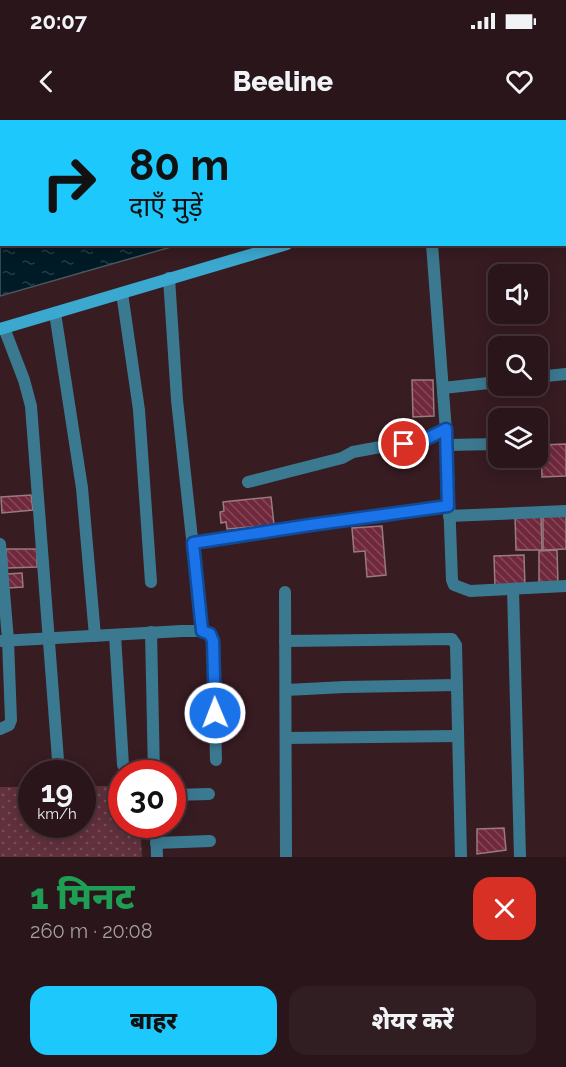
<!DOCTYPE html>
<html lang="hi">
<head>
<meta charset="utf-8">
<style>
	body { margin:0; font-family:Raleway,"Noto Sans Devanagari",sans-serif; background:#311e23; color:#f1f3f6; height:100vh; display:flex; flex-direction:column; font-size:22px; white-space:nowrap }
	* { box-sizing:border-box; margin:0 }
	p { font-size:20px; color:#a59fa2 }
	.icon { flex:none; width:33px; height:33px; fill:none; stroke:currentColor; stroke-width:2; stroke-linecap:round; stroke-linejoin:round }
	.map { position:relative; height:737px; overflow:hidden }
	.panel { display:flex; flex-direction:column; background:#29151a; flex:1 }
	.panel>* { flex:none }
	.banner { position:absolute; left:0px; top:0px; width:567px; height:126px; box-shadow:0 3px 15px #0003,0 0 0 2px #453439; background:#1dc9fc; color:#111; overflow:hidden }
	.tools { position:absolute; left:488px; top:144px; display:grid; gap:12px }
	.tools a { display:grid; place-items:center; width:60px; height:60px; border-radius:12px; background:#29151a; box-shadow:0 3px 15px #0003,0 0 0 2px #453439; font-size:30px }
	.speed { position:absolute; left:18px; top:640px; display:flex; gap:12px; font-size:30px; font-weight:700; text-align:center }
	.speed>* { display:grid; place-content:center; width:78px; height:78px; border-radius:50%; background:#29151a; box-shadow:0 3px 15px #0003,0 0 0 2px #453439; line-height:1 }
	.speed small { font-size:15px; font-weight:400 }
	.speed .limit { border:9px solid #d22; background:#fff; color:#111 }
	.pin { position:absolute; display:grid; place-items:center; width:51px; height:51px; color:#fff; margin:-26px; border:3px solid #fff; border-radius:50%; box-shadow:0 2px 6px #0007 }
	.me { position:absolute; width:66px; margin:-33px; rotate:359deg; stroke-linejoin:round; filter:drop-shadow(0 0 4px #0008) }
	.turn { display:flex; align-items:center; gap:21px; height:126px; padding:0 30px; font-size:27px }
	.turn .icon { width:78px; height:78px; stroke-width:2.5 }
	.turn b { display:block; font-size:42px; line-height:51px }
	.round { display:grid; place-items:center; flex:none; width:63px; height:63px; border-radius:18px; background:#311e23 }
	.head { display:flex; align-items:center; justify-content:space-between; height:102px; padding:0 30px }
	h1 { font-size:36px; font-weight:800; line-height:45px; color:#1e9e55 }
	.primary-button { display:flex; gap:12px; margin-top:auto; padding:12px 30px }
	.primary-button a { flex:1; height:69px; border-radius:18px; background:#1dc9fc; color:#111; font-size:24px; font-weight:800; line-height:69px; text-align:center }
	.primary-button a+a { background:#311e23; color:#f1f3f6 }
	.status { display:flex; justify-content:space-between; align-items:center; height:42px; padding:0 30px; background:#29151a; direction:ltr }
	.status svg { height:16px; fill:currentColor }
	header { display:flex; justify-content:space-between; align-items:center; height:78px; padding:0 30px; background:#29151a; font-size:27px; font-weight:800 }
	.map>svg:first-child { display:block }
	.grass { fill:url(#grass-dots) }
	.water { fill:url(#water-ripples); stroke:#4a5760; stroke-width:1.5 }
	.building { fill:url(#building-back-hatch); stroke:#9b7980; stroke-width:1.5 }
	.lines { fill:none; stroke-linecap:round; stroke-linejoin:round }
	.street { stroke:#3b7991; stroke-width:12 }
	.secondary { stroke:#3ba8cf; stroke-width:12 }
	.route-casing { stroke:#114b97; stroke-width:15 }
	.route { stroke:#1a73e8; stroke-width:10 }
</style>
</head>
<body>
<div class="status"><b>20:07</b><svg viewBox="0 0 49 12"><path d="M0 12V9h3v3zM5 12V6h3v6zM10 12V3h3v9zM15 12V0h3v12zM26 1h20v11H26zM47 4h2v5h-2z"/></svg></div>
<header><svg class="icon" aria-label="back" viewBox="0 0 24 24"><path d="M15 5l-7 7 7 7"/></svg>Beeline<svg class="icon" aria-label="heart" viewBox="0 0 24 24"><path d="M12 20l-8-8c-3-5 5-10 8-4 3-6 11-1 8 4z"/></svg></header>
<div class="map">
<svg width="566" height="737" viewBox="0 0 566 737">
	<defs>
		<pattern id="grass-dots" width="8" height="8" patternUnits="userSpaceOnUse" patternTransform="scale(1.5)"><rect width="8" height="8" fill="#61313d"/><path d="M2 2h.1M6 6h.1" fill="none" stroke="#784f59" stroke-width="1.8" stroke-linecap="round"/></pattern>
		<pattern id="water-ripples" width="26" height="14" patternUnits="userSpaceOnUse" patternTransform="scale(1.5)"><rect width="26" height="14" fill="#001b26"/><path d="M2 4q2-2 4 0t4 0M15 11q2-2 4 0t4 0" fill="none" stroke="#263c46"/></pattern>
		<pattern id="building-back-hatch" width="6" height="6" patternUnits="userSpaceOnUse" patternTransform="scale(1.5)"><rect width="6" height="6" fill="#70283d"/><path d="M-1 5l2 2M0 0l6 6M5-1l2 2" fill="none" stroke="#854759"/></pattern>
	</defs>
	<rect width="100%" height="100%" fill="#371c22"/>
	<!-- grass -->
	<path class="grass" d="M83 666H121L122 705H140L142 737H0V667H31L32 705H82Z"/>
	<!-- water -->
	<g class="water">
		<path d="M288 0H566V12V2L282 1Z"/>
		<path d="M0 83H1L2 124 178 125 0 176Z"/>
	</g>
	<!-- building -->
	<g class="building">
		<path d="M412 260H433L434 296 413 297Z"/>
		<path d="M566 324V356L542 357 541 325Z"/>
		<path d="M31 375 33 390 2 393 1 377Z"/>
		<path d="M271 377 274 405 227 409 226 402 221 403 220 392 224 391 223 382Z"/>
		<path d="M543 395H566V429L543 430Z"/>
		<path d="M515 396H541L542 430H516Z"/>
		<path d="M382 406 386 455 367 457 365 431 354 432 352 408Z"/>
		<path d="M6 429H37V447L7 448Z"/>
		<path d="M557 430 558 465H539V431Z"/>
		<path d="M524 435 525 467H495L494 436Z"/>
		<path d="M22 453 23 467 8 468 7 454Z"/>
		<path d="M504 708 506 730 477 734V709Z"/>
	</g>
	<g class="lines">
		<!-- street -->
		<g class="street">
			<path d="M432 124 447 325 452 460 454 465 470 471 566 466"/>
			<path d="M169 158 177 280 202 511"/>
			<path d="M122 173 139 290 151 462"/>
			<path d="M55 193 82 368 95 516"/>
			<path d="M4 208 24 260 31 286 59 653"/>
			<path d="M537 257 566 254"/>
			<path d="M443 268 498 262"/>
			<path d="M537 322H538"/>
			<path d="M447 325 498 324"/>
			<path d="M248 362 342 338 353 332 424 319 446 309"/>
			<path d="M449 396 566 391"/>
			<path d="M193 423 310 404 448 386"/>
			<path d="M0 424 8 520 11 600 9 605 0 609"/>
			<path d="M513 469 520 737"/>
			<path d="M285 472 286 737"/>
			<path d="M151 512 154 654"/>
			<path d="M115 515 123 645"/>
			<path d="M0 521 182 511H202L210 514 213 521 216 640"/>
			<path d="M285 521 452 519 456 525 461 737"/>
			<path d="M286 570 345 567 457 565"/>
			<path d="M286 618 458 616"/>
			<path d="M172 675 209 674"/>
			<path d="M156 705 157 737"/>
			<path d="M156 723 210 721"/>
		</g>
		<!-- secondary -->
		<path class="secondary" d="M0 209 287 124"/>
	</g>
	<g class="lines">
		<!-- route casing -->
		<g class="route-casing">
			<path id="route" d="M215 593 213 521 210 514 202 511 193 423 310 405 448 386 446 309 424 320 404 324"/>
		</g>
		<!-- route -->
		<use href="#route" class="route"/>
	</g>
</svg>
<div class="tools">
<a><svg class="icon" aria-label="sound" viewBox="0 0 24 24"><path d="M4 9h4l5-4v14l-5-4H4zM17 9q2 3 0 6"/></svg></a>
<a><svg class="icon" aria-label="search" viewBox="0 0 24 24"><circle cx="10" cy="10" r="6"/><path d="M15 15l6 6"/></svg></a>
<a><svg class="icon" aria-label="layers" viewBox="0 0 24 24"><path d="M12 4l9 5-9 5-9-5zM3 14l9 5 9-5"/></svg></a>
</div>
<div class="speed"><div>19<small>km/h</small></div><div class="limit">30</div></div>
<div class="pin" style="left:404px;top:324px;background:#d93025"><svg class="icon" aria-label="arrive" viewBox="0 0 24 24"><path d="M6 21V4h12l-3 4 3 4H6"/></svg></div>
<svg class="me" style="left:215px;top:593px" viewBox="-20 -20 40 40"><circle r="17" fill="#1a73e8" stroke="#fff" stroke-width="3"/><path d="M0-11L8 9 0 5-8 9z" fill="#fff"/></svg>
<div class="banner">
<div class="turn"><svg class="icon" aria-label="right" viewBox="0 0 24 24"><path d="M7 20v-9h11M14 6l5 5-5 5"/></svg><div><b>80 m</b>दाएँ मुड़ें</div></div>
</div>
</div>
<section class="panel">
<div class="head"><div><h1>1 मिनट</h1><p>260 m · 20:08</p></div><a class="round" style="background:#d93025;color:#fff"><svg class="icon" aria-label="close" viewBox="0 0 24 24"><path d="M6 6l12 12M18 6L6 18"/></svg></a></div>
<div class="primary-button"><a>बाहर</a><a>शेयर करें</a></div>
</section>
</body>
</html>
